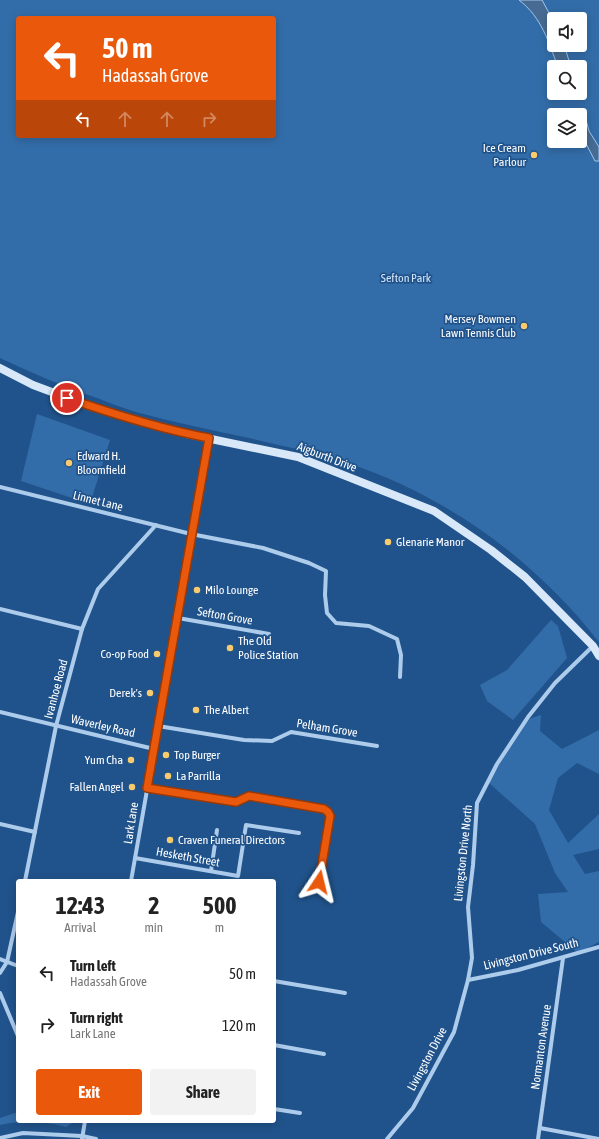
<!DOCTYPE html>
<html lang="en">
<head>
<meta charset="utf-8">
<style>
	body { margin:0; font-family:"Asap Condensed",sans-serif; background:#f2f2f2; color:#222; height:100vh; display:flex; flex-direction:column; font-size:15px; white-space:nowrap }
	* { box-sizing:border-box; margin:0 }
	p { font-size:13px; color:#767676 }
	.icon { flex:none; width:22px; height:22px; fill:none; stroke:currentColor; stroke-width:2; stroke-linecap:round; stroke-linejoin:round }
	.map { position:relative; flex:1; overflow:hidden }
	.details { position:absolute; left:16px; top:879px; width:260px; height:244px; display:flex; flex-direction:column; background:#fff; border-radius:4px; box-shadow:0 2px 10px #0003 }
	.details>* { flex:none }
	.banner { position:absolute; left:16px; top:16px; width:260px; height:122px; border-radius:4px; box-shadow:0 2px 10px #0003; background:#ea580c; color:#fff; overflow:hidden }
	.tools { position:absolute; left:547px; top:12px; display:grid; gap:8px }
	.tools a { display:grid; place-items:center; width:40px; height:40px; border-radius:4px; background:#fff; box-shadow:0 2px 10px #0003; font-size:20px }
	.pin { position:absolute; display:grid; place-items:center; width:34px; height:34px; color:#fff; margin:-17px; border:2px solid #fff; border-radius:50%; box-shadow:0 1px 4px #0007 }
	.me { position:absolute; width:44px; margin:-22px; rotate:10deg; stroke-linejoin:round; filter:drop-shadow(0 0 3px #0008) }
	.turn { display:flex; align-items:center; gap:14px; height:84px; padding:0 20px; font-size:18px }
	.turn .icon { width:52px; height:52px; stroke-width:2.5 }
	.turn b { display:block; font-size:28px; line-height:34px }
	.lanes { display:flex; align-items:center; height:38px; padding:0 20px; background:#0003; justify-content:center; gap:20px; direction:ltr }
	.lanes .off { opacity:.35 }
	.eta { display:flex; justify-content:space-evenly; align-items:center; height:68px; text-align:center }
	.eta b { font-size:24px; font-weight:700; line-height:28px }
	.primary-button { display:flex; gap:8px; margin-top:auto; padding:8px 20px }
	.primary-button a { flex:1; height:46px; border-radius:4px; background:#ea580c; color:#fff; font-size:16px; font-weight:700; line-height:46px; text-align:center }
	.primary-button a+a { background:#f2f2f2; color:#222 }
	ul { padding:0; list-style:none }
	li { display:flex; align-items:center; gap:12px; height:52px; padding:0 20px }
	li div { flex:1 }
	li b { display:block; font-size:15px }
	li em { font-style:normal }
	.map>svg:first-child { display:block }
	.green { fill:#336da9; fill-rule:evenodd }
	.water { fill:#476b93; stroke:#a0c7ed }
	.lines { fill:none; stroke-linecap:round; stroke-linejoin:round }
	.street { stroke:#adccec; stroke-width:4 }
	.secondary { stroke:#d8e8f9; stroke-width:8 }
	.route-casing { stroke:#983908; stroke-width:10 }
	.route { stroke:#ea580c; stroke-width:7 }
	.poi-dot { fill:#f9cb6d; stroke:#20538b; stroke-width:1.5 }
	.labels { text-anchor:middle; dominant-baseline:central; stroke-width:3.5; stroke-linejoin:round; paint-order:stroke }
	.poi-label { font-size:12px; fill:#fff; stroke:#20538b; text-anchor:start }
	.park-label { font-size:12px; fill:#d2e5f8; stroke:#20538b }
	.street-label { font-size:12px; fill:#fff; stroke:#20538b }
</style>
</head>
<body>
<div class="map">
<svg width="599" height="1139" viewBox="0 0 599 1139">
	<rect width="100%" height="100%" fill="#20538b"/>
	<!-- green -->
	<g class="green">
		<path d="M0 0H599V642C535 560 447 496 348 463 315 452 282 446 249 438 211 430 173 422 136 412 123 408 110 403 97 398 64 387 32 373 0 358ZM18 18H274V136H18ZM554 19H580V45H554ZM554 67H580V93H554ZM554 115H580V141H554Z"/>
		<path d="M37 414 110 440 90 504 21 481Z"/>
		<path d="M551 620 558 626 567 658 513 720 487 701 480 685 507 670Z"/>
		<path d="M541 715 540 731 562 749 599 730V774L577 763 558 778 549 810 568 843 599 814V849L573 855 585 874 599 871V942L578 953 541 922 538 894 568 892 555 873 535 824 488 782 526 720Z"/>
		<path d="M18 1112V1121H75L66 1127C45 1121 22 1120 0 1125V1118Z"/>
	</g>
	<!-- water -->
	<g class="water">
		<path d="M519 0H542L554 22V45H564L571 67H558C548 41 542 18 519 0Z"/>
		<path d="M581 113 585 116 589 131 599 147V161H595L581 134 580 115Z"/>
	</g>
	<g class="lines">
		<!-- street -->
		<g class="street">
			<path d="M0 487 191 534 263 548 309 563 326 571 325 595 327 613 336 623 369 626 397 639 401 655 400 677"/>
			<path d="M0 609 82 629"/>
			<path d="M178 618 269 634"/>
			<path d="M0 712 154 749"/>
			<path d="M158 726 244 740 272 741 291 732 377 746"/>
			<path d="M147 788 236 802 249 796 324 809 328 812 330 817 319 882"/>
			<path d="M0 824 35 832"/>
			<path d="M135 858 238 876 246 825 299 833"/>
			<path d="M211 871 217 830"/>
			<path d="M25 881 56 726 82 629 98 589 156 525"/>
			<path d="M131 881 209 438"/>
			<path d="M0 959 18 966"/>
			<path d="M0 973 7 962 18 912"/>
			<path d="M468 980 518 970 599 947"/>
			<path d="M274 981 345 993"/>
			<path d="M0 993 18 1036"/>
			<path d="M274 1045 324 1054"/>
			<path d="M274 1109 300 1113"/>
			<path d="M540 1128 599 1139"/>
			<path d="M0 1138 23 1133 82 1136 96 1139"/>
			<path d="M82 1139 85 1121"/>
			<path d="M387 1139 413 1108 454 1032 468 980 472 958 468 907 473 865 477 803 497 764 528 717 555 683 593 646"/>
			<path d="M538 1139 563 958"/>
		</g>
		<!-- secondary -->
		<path class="secondary" d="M0 368 33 385 92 407 187 434 298 457 434 511 491 550 525 577 593 646 599 656"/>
	</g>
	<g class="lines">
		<!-- route casing -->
		<g class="route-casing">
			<path id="route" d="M67 398C113 414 161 429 209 438L147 788 236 802 249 796 324 809 328 812 330 816 319 882"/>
		</g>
		<!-- route -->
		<use href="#route" class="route"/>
	</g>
	<!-- markers -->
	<g class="poi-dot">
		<circle cx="534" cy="155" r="4"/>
		<circle cx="524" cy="326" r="4"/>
		<circle cx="69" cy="463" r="4"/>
		<circle cx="388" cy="542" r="4"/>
		<circle cx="197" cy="590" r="4"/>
		<circle cx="230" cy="648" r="4"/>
		<circle cx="157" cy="654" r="4"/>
		<circle cx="150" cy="693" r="4"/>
		<circle cx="196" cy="710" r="4"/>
		<circle cx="166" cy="755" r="4"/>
		<circle cx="131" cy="760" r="4"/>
		<circle cx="168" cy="776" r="4"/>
		<circle cx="132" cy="787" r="4"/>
		<circle cx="170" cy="840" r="4"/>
	</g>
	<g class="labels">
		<!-- poi labels -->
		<g class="poi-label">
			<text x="526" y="148" text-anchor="end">Ice Cream<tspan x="526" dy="14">Parlour</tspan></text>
			<text x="516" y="319" text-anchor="end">Mersey Bowmen<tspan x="516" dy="14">Lawn Tennis Club</tspan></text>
			<text x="77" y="456">Edward H.<tspan x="77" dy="14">Bloomfield</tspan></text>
			<text x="396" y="542">Glenarie Manor</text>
			<text x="205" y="590">Milo Lounge</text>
			<text x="238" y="641">The Old<tspan x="238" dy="14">Police Station</tspan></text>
			<text x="149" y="654" text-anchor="end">Co-op Food</text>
			<text x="142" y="693" text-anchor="end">Derek's</text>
			<text x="204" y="710">The Albert</text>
			<text x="174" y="755">Top Burger</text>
			<text x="123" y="760" text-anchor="end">Yum Cha</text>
			<text x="176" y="776">La Parrilla</text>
			<text x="124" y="787" text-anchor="end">Fallen Angel</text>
			<text x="178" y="840">Craven Funeral Directors</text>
		</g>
		<!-- park labels -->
		<g class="park-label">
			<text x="406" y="278">Sefton Park</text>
		</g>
		<!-- street labels -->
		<g class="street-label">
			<text transform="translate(327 457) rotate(21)">Aigburth Drive</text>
			<text transform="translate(98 501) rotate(14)">Linnet Lane</text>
			<text transform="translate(225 616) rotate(10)">Sefton Grove</text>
			<text transform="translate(56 689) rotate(-75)">Ivanhoe Road</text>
			<text transform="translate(103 726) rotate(13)">Waverley Road</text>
			<text transform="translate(327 728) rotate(9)">Pelham Grove</text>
			<text transform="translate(131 823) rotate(-81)">Lark Lane</text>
			<text transform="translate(463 853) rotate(-84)">Livingston Drive North</text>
			<text transform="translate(188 857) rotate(10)">Hesketh Street</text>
			<text transform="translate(531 954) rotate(-14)">Livingston Drive South</text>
			<text transform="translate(541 1047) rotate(-82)">Normanton Avenue</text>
			<text transform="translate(427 1059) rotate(-62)">Livingston Drive</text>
		</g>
	</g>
</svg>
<div class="tools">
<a><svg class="icon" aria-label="sound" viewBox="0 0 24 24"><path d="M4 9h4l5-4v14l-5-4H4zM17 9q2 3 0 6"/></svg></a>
<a><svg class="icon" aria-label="search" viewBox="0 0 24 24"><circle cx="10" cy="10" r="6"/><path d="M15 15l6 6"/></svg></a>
<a><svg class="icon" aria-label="layers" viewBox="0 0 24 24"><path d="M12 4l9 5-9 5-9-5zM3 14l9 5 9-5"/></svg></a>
</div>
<div class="pin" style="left:67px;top:398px;background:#d93025"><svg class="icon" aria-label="arrive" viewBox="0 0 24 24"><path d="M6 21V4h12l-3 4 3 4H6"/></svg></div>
<svg class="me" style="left:319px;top:882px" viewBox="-20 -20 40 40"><path d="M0-17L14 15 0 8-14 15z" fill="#ea580c" stroke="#fff" stroke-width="4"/></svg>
<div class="banner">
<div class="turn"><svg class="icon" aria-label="left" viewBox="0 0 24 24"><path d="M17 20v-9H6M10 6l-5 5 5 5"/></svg><div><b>50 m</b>Hadassah Grove</div></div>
<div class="lanes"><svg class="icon" aria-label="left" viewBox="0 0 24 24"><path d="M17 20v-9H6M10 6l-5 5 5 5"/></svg><svg class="icon off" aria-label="ahead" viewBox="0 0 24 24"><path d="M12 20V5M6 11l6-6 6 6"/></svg><svg class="icon off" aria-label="ahead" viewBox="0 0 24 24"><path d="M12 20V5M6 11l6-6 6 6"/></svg><svg class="icon off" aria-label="right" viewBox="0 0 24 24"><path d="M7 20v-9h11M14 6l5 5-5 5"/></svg></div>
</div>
<section class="details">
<div class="eta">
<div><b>12:43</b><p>Arrival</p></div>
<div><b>2</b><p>min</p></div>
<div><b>500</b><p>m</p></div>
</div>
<ul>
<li><svg class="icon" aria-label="left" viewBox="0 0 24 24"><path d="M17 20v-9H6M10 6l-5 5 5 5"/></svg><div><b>Turn left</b><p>Hadassah Grove</p></div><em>50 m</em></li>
<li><svg class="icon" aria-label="right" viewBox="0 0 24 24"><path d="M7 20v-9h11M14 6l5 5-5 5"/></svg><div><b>Turn right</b><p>Lark Lane</p></div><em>120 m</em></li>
</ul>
<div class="primary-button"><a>Exit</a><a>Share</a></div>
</section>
</div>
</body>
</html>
